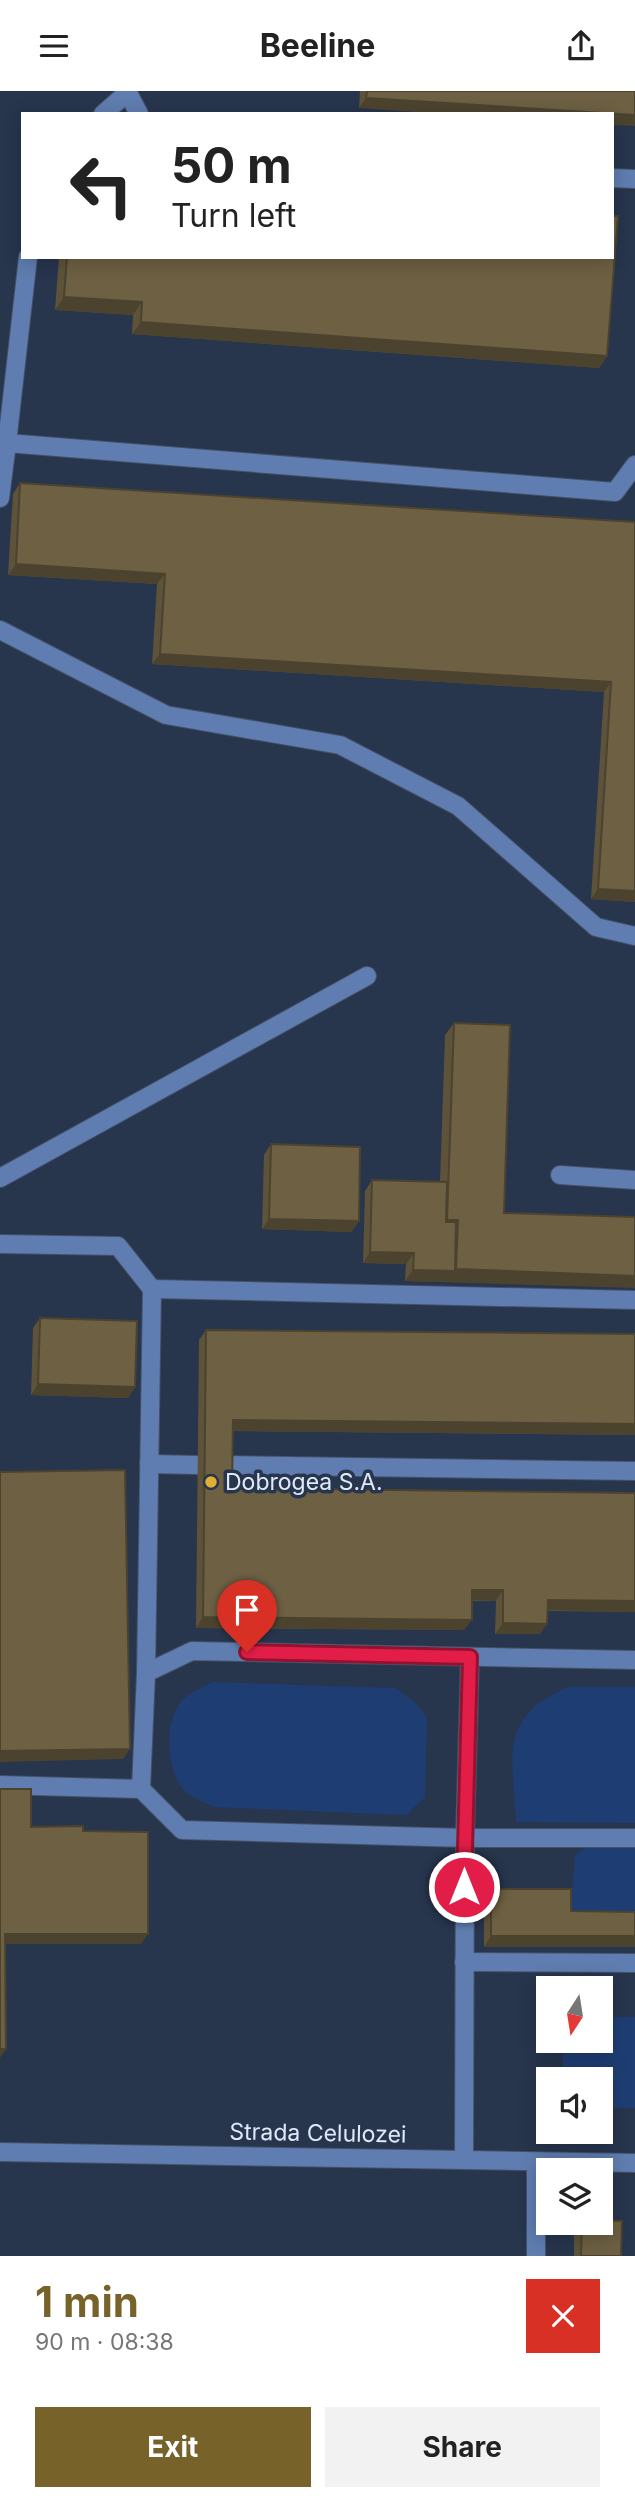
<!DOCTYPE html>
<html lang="en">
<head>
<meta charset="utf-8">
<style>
	body { margin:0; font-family:Inter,sans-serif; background:#f2f2f2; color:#222; height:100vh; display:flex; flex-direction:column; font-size:26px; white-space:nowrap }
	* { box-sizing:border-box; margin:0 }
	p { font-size:23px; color:#767676 }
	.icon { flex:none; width:38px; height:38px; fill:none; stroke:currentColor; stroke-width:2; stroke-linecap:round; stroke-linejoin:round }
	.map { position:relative; height:2165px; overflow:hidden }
	.drawer { display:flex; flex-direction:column; background:#fff; flex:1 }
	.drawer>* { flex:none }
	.hud { position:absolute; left:21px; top:21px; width:593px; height:147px; border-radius:0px; box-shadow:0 4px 18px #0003; background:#fff; color:#222; overflow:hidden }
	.needle { width:46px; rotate:192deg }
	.buttons { position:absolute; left:536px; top:1885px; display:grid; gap:14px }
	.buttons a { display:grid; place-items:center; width:77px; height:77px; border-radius:0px; background:#fff; box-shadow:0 4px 18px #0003; font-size:35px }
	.pin { position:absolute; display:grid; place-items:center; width:60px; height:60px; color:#fff; margin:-72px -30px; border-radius:50% 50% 50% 0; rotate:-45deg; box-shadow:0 0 7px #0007 }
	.pin .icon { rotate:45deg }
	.me { position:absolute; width:77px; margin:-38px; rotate:0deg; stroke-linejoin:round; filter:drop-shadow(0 0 5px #0008) }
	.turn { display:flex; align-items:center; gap:24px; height:147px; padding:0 35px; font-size:32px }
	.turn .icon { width:91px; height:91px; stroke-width:2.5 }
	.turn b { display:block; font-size:49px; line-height:60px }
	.round { display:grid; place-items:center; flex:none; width:74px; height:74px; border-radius:0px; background:#f2f2f2 }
	.headline { display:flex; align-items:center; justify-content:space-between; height:119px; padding:0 35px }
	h1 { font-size:42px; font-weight:700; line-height:52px; color:#77622a }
	.action { display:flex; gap:14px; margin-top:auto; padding:14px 35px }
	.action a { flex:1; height:80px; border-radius:0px; background:#77622a; color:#fff; font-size:28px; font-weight:700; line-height:80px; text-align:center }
	.action a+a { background:#f2f2f2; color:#222 }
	header { display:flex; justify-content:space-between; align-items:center; height:91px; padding:0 35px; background:#fff; font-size:32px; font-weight:700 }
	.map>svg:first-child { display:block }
	.green { fill:#1e3e73 }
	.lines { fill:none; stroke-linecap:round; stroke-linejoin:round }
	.minor-casing { stroke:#445268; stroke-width:20 }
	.minor { stroke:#5f7db0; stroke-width:18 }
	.wall { fill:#5e533a }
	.shaded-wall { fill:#4c432f }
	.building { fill:#6d6043; stroke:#4c432f; stroke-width:2 }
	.route-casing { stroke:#92132f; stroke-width:18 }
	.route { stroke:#e11d48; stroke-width:12 }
	.poi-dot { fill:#dfb034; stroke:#27354d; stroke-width:2.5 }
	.labels { text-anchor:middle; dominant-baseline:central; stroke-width:7; stroke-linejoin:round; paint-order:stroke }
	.poi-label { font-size:23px; fill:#dfe9f8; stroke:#27354d; text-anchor:start }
	.street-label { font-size:23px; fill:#dfe9f8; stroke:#27354d }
</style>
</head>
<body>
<header><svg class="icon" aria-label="menu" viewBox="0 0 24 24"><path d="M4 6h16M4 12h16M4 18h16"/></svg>Beeline<svg class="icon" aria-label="share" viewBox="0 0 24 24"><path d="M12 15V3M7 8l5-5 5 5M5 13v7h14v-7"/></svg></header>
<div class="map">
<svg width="635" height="2165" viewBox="0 0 635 2165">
	<rect width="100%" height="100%" fill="#27354d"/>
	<!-- green -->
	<g class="green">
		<path d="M212 1591 395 1597 417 1613 427 1627 425 1706 406 1724 213 1716C204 1711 188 1705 181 1696 167 1674 164 1634 180 1612 186 1603 203 1597 212 1591Z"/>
		<path d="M567 1596H635V1732L516 1731C513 1665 497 1628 567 1596Z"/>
		<path d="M588 1755 635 1756V1831H563V1809L572 1804 575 1764Z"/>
		<path d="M600 1926H635V2017H600V1988H563V1950H600Z"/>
	</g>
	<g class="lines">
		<!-- minor casing -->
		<g class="minor-casing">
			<g id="minor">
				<path d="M127 0 139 23"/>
				<path d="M103 23 127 2"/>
				<path d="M612 87 635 88"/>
				<path d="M28 166 7 352 615 401 635 374"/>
				<path d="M0 407 7 352"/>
				<path d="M0 539 166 624 340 654 458 715 596 836 635 845"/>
				<path d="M560 1084 635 1089"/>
				<path d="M0 1087 367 885"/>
				<path d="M0 1153 118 1155 152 1198 146 1582"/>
				<path d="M152 1198 635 1209"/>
				<path d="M149 1373 198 1374"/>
				<path d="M225 1374 635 1380"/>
				<path d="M0 1694 141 1698 182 1739 465 1747H635"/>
				<path d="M141 1698 146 1582 192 1560 635 1569"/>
				<path d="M464 1871 635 1872"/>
				<path d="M0 2061 635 2072"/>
				<path d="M464 2068 465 1747 470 1566"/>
				<path d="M536 2071V2165"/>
			</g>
		</g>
		<!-- minor -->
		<use href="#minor" class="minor"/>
	</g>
	<!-- wall -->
	<g class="wall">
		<path d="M360 0H635L359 17Z"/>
		<path d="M59 166H612L607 265 599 277 132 243 133 224 55 219Z"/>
		<path d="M20 392 635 431V811L591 808 604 601 152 573 157 493 8 484 13 403Z"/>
		<path d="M454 932 504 1122 447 1191 405 1190 406 1173 363 1172 365 1100 372 1089 440 1091 445 944Z"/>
		<path d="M271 1053 359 1130 351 1141 262 1138 264 1064Z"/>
		<path d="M40 1227 135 1296 128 1307 31 1304 33 1237Z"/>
		<path d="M206 1239 635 1243V1344L233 1340 232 1397 635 1402V1521L548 1520 540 1543H495L496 1510H472L464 1539 196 1537 199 1249Z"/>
		<path d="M491 1798 571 1820 635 1821V1856H484V1809Z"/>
		<path d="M580 2132H600L621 2165H574V2139Z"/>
	</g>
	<!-- shaded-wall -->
	<g class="shaded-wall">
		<path d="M366 7 609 23H443L359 17Z"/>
		<path d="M612 23 635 24V35L612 34Z"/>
		<path d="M64 206 142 211 133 224 55 219Z"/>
		<path d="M141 231 607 265 599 277 132 243Z"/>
		<path d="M16 473 165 483 157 493 8 484Z"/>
		<path d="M160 563 611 591 604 601 152 573Z"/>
		<path d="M598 798 635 800V811L591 808Z"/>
		<path d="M269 1128 359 1130 351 1141 262 1138Z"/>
		<path d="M370 1161 414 1162 406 1173 363 1172Z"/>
		<path d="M456 1178 635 1185V1197L405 1190 413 1179 455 1180Z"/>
		<path d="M38 1293 135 1296 128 1307 31 1304Z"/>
		<path d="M233 1329 635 1333V1344L226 1340Z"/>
		<path d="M472 1499H503L496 1510 465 1509Z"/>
		<path d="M548 1509 635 1510V1521L541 1519Z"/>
		<path d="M203 1526 472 1529 464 1539 196 1537Z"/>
		<path d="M503 1532 547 1533 540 1543H495Z"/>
		<path d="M130 1658 123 1668 0 1671V1660Z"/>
		<path d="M5 1843H148L141 1853H0Z"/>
		<path d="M491 1845H635V1856H484Z"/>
		<path d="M0 1958H6L0 1967Z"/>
	</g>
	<!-- building -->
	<g class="building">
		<path d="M367 0H635V24L366 7Z"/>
		<path d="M612 125H618L607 265 141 231 142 211 64 206 67 166H612Z"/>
		<path d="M20 392 635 431V800L598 798 611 591 160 563 165 483 16 473Z"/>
		<path d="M454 932 510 934 504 1122 635 1126V1185L456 1178 458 1129H447Z"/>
		<path d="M271 1053 360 1056 359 1130 269 1128Z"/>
		<path d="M372 1089 447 1091 446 1131H456L455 1180 413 1179 414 1162 370 1161Z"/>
		<path d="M40 1227 137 1230 135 1296 38 1293Z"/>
		<path d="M206 1239 635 1243V1333L233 1329 232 1397 635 1402V1510L548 1509 547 1533 503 1532V1499H472V1529L203 1526Z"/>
		<path d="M125 1379 130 1658 0 1660V1381Z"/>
		<path d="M0 1698H31V1736L83 1735V1740L148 1741V1843H5L6 1958H0Z"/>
		<path d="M491 1798H571V1820L635 1821V1845H491Z"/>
		<path d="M600 2129 622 2130 621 2165H581L582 2132H600Z"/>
	</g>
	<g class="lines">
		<!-- route casing -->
		<g class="route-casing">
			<path id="route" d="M247 1561 470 1566 464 1796"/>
		</g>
		<!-- route -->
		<use href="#route" class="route"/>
	</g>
	<!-- markers -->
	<circle class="poi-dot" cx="211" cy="1391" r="7"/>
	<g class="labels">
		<!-- poi labels -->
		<g class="poi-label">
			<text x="225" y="1391">Dobrogea S.A.</text>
		</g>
		<!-- street labels -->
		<g class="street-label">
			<text transform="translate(318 2042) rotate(1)">Strada Celulozei</text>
		</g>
	</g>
</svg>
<div class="buttons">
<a><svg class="needle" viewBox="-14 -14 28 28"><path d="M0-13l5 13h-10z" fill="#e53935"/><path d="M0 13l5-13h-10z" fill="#767676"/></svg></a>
<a><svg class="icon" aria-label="sound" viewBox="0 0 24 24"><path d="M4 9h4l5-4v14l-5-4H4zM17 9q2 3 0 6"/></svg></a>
<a><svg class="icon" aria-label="layers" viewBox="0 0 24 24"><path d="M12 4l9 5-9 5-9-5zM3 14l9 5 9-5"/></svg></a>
</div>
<div class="pin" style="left:247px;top:1561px;background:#d93025"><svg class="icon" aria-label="arrive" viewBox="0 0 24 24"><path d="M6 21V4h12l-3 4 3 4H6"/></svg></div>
<svg class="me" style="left:464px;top:1796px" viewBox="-20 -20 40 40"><circle r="17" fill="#e11d48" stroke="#fff" stroke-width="3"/><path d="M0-11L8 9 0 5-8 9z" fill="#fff"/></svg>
<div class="hud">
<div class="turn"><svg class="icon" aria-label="left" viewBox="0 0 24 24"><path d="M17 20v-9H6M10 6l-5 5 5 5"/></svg><div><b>50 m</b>Turn left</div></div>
</div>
</div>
<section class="drawer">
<div class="headline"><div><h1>1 min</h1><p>90 m · 08:38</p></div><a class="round" style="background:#d93025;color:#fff"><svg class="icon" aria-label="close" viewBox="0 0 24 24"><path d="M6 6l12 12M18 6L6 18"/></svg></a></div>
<div class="action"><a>Exit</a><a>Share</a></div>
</section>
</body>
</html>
